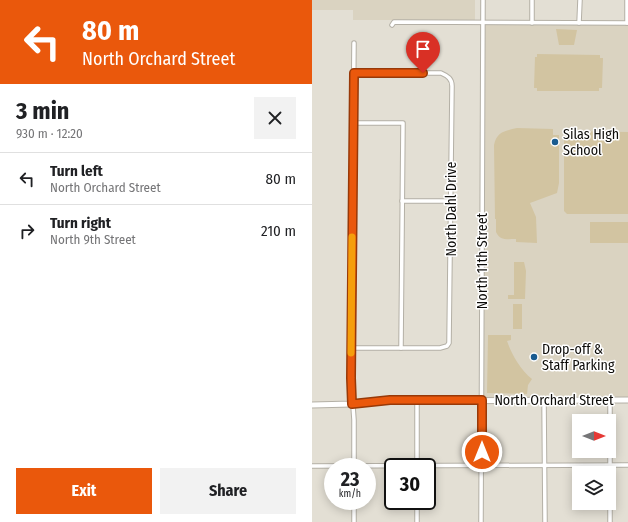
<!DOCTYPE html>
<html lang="en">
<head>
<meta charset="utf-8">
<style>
	body { margin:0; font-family:"Fira Sans Condensed",sans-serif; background:#f2f2f2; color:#202124; height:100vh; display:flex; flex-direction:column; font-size:15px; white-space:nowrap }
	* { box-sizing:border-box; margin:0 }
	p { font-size:13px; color:#757577 }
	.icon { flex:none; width:22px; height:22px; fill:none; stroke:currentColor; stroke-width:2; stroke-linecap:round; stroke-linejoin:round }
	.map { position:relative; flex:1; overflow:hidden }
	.details { display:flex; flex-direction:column; background:#fff; width:312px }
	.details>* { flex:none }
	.banner { background:#ea580c; color:#fff; overflow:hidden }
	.needle { width:26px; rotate:90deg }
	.buttons { position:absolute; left:260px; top:414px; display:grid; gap:8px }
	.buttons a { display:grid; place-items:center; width:44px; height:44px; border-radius:0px; background:#fff; box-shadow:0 2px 10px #0003; font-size:20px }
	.speed { position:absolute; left:12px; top:458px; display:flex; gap:8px; font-size:20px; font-weight:700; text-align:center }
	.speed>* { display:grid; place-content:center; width:52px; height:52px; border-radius:50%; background:#fff; box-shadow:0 2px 10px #0003; line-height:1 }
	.speed small { font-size:10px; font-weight:400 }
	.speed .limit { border:2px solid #111; border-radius:6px; background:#fff; color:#111 }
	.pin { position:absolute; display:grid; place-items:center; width:34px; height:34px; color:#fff; margin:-41px -17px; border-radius:50% 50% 50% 0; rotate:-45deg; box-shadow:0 0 4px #0007 }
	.pin .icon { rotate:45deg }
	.me { position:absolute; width:44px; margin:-22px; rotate:0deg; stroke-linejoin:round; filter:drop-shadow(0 0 3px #0008) }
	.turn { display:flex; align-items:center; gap:14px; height:84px; padding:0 16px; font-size:18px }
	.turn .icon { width:52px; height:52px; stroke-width:2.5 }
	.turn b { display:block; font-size:28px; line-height:34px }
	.round { display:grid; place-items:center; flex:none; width:42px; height:42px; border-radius:0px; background:#f2f2f2 }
	.head { display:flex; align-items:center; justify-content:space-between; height:68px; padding:0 16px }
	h1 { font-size:24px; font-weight:700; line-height:30px }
	.action { display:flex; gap:8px; margin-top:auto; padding:8px 16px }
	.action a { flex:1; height:46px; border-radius:0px; background:#ea580c; color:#fff; font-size:16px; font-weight:700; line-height:46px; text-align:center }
	.action a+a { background:#f2f2f2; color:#202124 }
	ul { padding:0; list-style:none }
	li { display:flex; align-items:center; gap:12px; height:52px; padding:0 16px; border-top:1px solid #e0e0e0 }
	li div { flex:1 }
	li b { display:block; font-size:15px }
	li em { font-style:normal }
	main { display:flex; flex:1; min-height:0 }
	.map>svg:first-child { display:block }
	.built { fill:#dad3c1 }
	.green { fill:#d2c4a1 }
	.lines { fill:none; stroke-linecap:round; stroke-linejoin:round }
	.street-casing { stroke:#b4b0a6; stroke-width:5.5 }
	.secondary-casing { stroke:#b4b0a6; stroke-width:7 }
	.street { stroke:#fff; stroke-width:3.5 }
	.secondary { stroke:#fff; stroke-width:5 }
	.route-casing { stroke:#983908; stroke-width:10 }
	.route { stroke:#ea580c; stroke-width:7 }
	.slow { stroke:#f59e0b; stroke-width:7 }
	.poi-dot { fill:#195b90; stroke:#fff; stroke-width:1.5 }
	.labels { text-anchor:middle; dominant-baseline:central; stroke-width:3; stroke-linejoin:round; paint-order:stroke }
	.poi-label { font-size:14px; fill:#0d0c09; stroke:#fff; text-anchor:start }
	.street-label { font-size:14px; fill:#0d0c09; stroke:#fff }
</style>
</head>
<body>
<main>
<section class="details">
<div class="banner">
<div class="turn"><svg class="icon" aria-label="left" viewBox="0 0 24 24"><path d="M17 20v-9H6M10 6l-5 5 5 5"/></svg><div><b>80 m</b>North Orchard Street</div></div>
</div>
<div class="head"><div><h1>3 min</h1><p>930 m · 12:20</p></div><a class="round"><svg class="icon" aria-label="close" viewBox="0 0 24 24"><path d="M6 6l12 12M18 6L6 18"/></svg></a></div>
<ul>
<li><svg class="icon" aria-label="left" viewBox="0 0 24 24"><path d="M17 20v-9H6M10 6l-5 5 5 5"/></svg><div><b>Turn left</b><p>North Orchard Street</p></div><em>80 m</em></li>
<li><svg class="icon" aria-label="right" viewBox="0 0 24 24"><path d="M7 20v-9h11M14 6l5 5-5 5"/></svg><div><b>Turn right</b><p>North 9th Street</p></div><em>210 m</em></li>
</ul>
<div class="action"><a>Exit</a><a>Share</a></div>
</section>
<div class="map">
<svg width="316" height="522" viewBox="0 0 316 522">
	<rect width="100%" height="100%" fill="#e3dfd4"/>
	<!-- built -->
	<g class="built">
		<path d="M0 0H163V20H41V10H0Z"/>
		<rect x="170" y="23" width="146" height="377"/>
	</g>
	<!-- green -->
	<g class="green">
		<path d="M244 29 265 30 262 45H247Z"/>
		<path d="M225 54 288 55V58H291L290 88H287V91H225V88H222L223 57H225Z"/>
		<path d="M205 128 241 129V135H247V183L245 193 218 203 224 217 225 243 204 242V239C195 239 188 241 184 232V219H183L182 145C185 131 193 131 205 128Z"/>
		<path d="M255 131 316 132V214H255L252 211V133Z"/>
		<rect x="278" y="222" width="38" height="21"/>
		<path d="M202 262H212L214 271 213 299H196V295H202Z"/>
		<rect x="201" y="304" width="9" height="25"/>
		<path d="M176 335H199V340L195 341C200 355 208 369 220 379L216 385 215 394 175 393Z"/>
	</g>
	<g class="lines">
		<!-- street casing -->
		<g class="street-casing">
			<g id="street">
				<path d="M220 0V23"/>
				<path d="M267 23 268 0"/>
				<path d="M315 23V0"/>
				<path d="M80 25 82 22 316 23"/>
				<path d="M41 123H91L89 348"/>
				<path d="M90 201H139"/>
				<path d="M39 348H128L135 346 137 343 140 86C140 79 136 76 129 73H41"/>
				<path d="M105 400V466"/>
				<path d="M232 400 233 522"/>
				<path d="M298 400V522"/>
				<path d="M0 466 316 465"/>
				<path d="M42 467V420L39 378 42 43"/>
				<path d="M42 501V522"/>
				<path d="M105 501V522"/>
				<path d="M169 522 171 0"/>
			</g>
		</g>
		<!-- secondary casing -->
		<g class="secondary-casing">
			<path id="secondary" d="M0 405 40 404 78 401 316 400"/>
		</g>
		<!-- street -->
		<use href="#street" class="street"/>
		<!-- secondary -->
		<use href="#secondary" class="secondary"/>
	</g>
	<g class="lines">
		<!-- route casing -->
		<g class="route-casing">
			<path id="route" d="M111 73H42L39 378 40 404 78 400H170V452"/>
		</g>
		<!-- route -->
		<use href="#route" class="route"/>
		<!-- slow -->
		<path class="slow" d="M39 353 40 237"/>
	</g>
	<!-- markers -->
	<g class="poi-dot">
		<circle cx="243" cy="142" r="4"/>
		<circle cx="222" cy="357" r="4"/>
	</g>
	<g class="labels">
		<!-- poi labels -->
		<g class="poi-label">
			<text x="251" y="134">Silas High<tspan x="251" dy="16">School</tspan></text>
			<text x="230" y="349">Drop-off &amp;<tspan x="230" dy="16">Staff Parking</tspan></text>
		</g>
		<!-- street labels -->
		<g class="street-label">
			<text transform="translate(139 209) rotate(-90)">North Dahl Drive</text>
			<text transform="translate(170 261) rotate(-90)">North 11th Street</text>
			<text x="242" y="400">North Orchard Street</text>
		</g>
	</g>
</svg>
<div class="buttons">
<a><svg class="needle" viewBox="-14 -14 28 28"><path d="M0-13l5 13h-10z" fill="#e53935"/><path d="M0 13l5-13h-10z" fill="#757577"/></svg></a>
<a><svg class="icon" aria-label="layers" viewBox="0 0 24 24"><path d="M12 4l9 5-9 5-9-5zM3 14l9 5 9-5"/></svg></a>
</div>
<div class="speed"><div>23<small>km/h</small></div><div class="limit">30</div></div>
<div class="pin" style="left:111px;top:73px;background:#d93025"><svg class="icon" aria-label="arrive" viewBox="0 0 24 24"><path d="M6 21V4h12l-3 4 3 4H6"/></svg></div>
<svg class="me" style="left:170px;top:452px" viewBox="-20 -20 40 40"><circle r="17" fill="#ea580c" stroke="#fff" stroke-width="3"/><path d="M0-11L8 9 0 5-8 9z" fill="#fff"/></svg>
</div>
</main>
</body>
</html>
